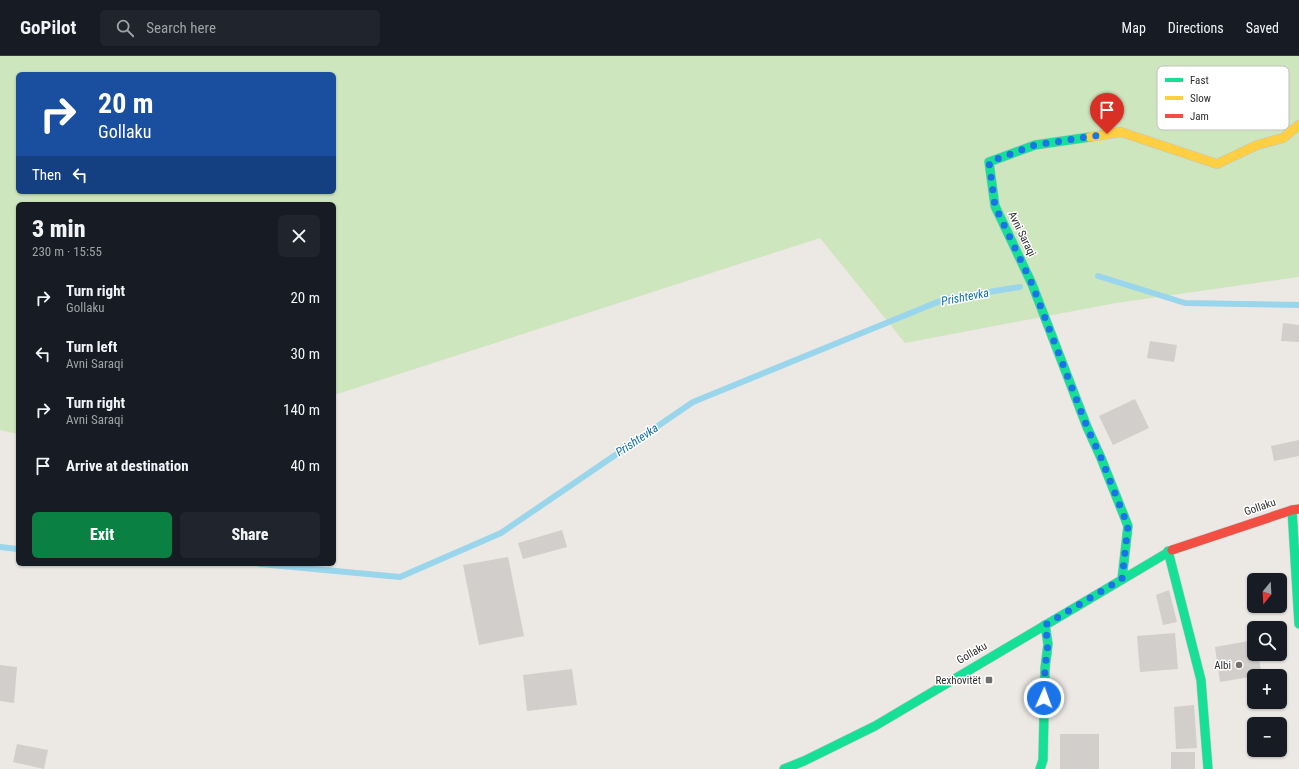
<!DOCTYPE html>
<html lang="en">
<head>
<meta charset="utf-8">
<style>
	body { margin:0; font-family:"Roboto Condensed",sans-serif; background:#20242c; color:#f1f3f6; height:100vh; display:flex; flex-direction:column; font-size:15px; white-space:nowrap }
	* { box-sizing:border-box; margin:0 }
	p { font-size:13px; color:#9ea1a6 }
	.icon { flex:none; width:22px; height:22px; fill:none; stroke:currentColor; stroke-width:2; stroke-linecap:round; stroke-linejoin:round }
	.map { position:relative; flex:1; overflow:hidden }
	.panel { position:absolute; left:16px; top:146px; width:320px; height:364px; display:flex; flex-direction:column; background:#171b24; border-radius:6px; box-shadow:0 1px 3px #0004 }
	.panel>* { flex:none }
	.hud { position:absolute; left:16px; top:16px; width:320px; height:122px; border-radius:6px; box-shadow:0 1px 3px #0004; background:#1a4fa0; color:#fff; overflow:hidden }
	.needle { width:26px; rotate:198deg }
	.buttons { position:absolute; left:1247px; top:517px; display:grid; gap:8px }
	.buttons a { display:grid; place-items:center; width:40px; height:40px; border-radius:6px; background:#171b24; box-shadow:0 1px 3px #0004; font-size:20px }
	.pin { position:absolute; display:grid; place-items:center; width:34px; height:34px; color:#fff; margin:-41px -17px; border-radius:50% 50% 50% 0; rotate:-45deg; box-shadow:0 0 4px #0007 }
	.pin .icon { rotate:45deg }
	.me { position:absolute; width:44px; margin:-22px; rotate:2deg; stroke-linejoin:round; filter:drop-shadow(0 0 3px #0008) }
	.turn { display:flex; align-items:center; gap:14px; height:84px; padding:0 16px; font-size:18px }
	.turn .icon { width:52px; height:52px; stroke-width:2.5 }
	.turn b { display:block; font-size:28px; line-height:34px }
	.then { display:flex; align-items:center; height:38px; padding:0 16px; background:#0003; gap:8px; font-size:15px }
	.round { display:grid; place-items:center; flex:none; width:42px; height:42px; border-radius:6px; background:#20242c }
	.summary { display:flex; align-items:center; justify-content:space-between; height:68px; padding:0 16px }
	h1 { font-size:24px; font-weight:800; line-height:30px }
	.cta { display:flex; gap:8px; margin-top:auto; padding:8px 16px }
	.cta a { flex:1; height:46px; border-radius:6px; background:#0b8043; color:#fff; font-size:16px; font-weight:800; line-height:46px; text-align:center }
	.cta a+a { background:#20242c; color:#f1f3f6 }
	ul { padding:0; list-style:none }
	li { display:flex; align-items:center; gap:12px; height:56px; padding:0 16px }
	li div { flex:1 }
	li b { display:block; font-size:15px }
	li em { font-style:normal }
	header { display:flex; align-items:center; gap:24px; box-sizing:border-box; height:56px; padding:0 20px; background:#171b24; border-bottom:1px solid #363941 }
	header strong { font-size:19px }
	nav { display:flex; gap:22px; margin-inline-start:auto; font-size:14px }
	.search { width:280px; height:36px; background:#20242c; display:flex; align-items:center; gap:10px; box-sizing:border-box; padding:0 14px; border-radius:6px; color:#9ea1a6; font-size:15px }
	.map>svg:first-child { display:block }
	.green { fill:#cee6be; fill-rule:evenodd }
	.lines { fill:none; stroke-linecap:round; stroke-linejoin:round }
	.stream { stroke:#99d6ec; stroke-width:6 }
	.building { fill:#d1cecb }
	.fast-casing { stroke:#c5c4c5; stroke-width:10 }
	.slow-casing { stroke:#c5c4c5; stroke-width:10 }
	.jam-casing { stroke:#c5c4c5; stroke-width:10 }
	.fast { stroke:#16e098; stroke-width:9 }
	.slow { stroke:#ffcf43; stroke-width:9 }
	.jam { stroke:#f24e42; stroke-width:9 }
	.route { stroke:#1a73e8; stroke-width:7; stroke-dasharray:0 12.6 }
	.poi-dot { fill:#706f6e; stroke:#fff; stroke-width:1.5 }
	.labels { text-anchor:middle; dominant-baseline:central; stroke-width:3; stroke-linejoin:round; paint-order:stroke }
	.street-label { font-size:11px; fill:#2e2e2e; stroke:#fff }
	.poi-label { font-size:11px; fill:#2e2e2e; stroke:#fff; text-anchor:end }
	.water-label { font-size:12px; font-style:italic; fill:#0d6fa3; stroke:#fff }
	.key { fill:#fff; stroke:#c0c0c0; stroke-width:1 }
	.key-label { font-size:11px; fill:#2e2e2e }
</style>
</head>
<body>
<header>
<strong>GoPilot</strong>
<div class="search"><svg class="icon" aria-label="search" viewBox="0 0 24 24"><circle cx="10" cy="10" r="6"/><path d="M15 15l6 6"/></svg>Search here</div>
<nav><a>Map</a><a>Directions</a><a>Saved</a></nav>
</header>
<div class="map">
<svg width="1299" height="713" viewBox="0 0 1299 713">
	<rect width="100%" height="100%" fill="#ece8e4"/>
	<!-- green -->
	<path class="green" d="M0 0H1299V221L1116 247 905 287 820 182 334 339V148H18V378L0 374ZM18 18H334V136H18Z"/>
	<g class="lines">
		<!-- stream -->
		<g class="stream">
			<path d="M1098 220 1185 247 1299 249"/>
			<path d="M0 491 18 493"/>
			<path d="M260 508 400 521 501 477 693 346 945 243 1020 231"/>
		</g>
	</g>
	<!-- building -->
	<g class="building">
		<path d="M1283 267 1299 269V286L1281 285Z"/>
		<path d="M1150 285 1177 289 1174 306 1147 302Z"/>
		<path d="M1135 343 1149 372 1113 389 1099 360Z"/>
		<path d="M1299 384V400L1274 405 1271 390Z"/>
		<path d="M562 474 567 491 523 503 518 487Z"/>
		<path d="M508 501 524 580 479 589 463 509Z"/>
		<path d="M1169 534 1177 566 1163 569 1156 539Z"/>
		<path d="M1175 577 1178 613 1140 616 1137 580Z"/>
		<path d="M1254 584V598H1258L1262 619 1220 626 1215 591Z"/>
		<path d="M0 609 17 611 14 647 0 645Z"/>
		<path d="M572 613 577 649 527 655 523 619Z"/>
		<path d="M1194 649 1197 692 1176 693 1174 651Z"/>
		<rect x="1060" y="678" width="39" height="35"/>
		<path d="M17 688 48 694 44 713 13 706Z"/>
		<rect x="1171" y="696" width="24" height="17"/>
	</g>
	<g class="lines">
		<!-- fast casing -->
		<g class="fast-casing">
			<g id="fast">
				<path d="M1090 81 1035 89 989 106 995 150 1032 228 1087 371 1101 402 1128 470 1122 523"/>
				<path d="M1292 454 1299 568"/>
				<path d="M1168 495 1201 624 1208 713"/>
				<path d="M784 713 804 705 875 670 1172 494"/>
				<path d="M1040 713 1043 704 1045 612 1048 588 1045 569"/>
			</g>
		</g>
		<!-- slow casing -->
		<g class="slow-casing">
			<path id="slow" d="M1090 81 1121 76 1217 108 1257 89 1283 82 1299 69"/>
		</g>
		<!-- jam casing -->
		<g class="jam-casing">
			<path id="jam" d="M1172 494 1292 454 1299 453"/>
		</g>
		<!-- fast -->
		<use href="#fast" class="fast"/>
		<!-- slow -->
		<use href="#slow" class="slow"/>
		<!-- jam -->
		<use href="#jam" class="jam"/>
	</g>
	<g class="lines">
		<!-- route -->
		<path class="route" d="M1044 642 1045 612 1048 588 1045 569 1122 523 1128 470 1101 402 1087 371 1032 228 995 150 989 106 1035 89 1107 78"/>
	</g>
	<!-- markers -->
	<g class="poi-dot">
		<circle cx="1239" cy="609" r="4"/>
		<rect x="985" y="620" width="8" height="8" rx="2"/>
	</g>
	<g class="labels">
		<!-- street labels -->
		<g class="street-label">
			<text transform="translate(1022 178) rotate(64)">Avni Saraqi</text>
			<text transform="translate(1260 451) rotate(-19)">Gollaku</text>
			<text transform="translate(972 597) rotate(-30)">Gollaku</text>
		</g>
		<!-- poi labels -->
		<g class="poi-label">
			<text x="1231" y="609">Albi</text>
			<text x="981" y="624">Rexhovitët</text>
		</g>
		<!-- water labels -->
		<g class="water-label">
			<text transform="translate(965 241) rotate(-11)">Prishtevka</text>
			<text transform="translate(637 384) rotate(-34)">Prishtevka</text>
		</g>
	</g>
	<!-- legend -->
	<rect x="1157" y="10" width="132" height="64" rx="6" class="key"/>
	<rect x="1165" y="22" width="18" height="4" fill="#16e098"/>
	<rect x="1165" y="40" width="18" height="4" fill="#ffcf43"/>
	<rect x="1165" y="58" width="18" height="4" fill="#f24e42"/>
	<g class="key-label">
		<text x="1190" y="28">Fast</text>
		<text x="1190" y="46">Slow</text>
		<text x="1190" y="64">Jam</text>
	</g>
</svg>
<div class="buttons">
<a><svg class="needle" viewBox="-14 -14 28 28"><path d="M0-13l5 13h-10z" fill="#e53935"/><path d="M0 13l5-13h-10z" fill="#9ea1a6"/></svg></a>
<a><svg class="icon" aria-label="search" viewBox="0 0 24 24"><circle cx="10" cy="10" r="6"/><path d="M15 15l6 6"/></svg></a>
<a>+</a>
<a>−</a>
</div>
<div class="pin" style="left:1107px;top:78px;background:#d93025"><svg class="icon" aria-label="arrive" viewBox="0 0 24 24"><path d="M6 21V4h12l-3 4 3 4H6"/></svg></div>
<svg class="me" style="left:1044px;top:642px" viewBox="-20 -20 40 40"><circle r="17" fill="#1a73e8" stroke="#fff" stroke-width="3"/><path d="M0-11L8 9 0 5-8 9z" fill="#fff"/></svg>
<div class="hud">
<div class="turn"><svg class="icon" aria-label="right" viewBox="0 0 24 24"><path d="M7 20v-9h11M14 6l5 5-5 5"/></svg><div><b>20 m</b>Gollaku</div></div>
<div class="then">Then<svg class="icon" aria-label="left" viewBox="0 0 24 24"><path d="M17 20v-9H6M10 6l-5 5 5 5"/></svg></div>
</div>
<section class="panel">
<div class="summary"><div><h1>3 min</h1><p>230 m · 15:55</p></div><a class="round"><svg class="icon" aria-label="close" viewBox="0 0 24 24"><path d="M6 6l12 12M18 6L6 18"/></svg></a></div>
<ul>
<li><svg class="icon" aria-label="right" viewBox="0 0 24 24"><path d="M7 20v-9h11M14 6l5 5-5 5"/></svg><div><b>Turn right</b><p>Gollaku</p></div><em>20 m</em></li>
<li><svg class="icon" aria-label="left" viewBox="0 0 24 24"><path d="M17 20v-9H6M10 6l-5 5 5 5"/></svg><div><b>Turn left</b><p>Avni Saraqi</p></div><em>30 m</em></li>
<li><svg class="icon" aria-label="right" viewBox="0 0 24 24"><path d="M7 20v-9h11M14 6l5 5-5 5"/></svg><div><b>Turn right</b><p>Avni Saraqi</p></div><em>140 m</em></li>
<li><svg class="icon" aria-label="arrive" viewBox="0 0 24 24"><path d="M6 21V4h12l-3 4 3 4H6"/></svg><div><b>Arrive at destination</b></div><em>40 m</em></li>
</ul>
<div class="cta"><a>Exit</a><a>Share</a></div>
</section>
</div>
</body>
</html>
